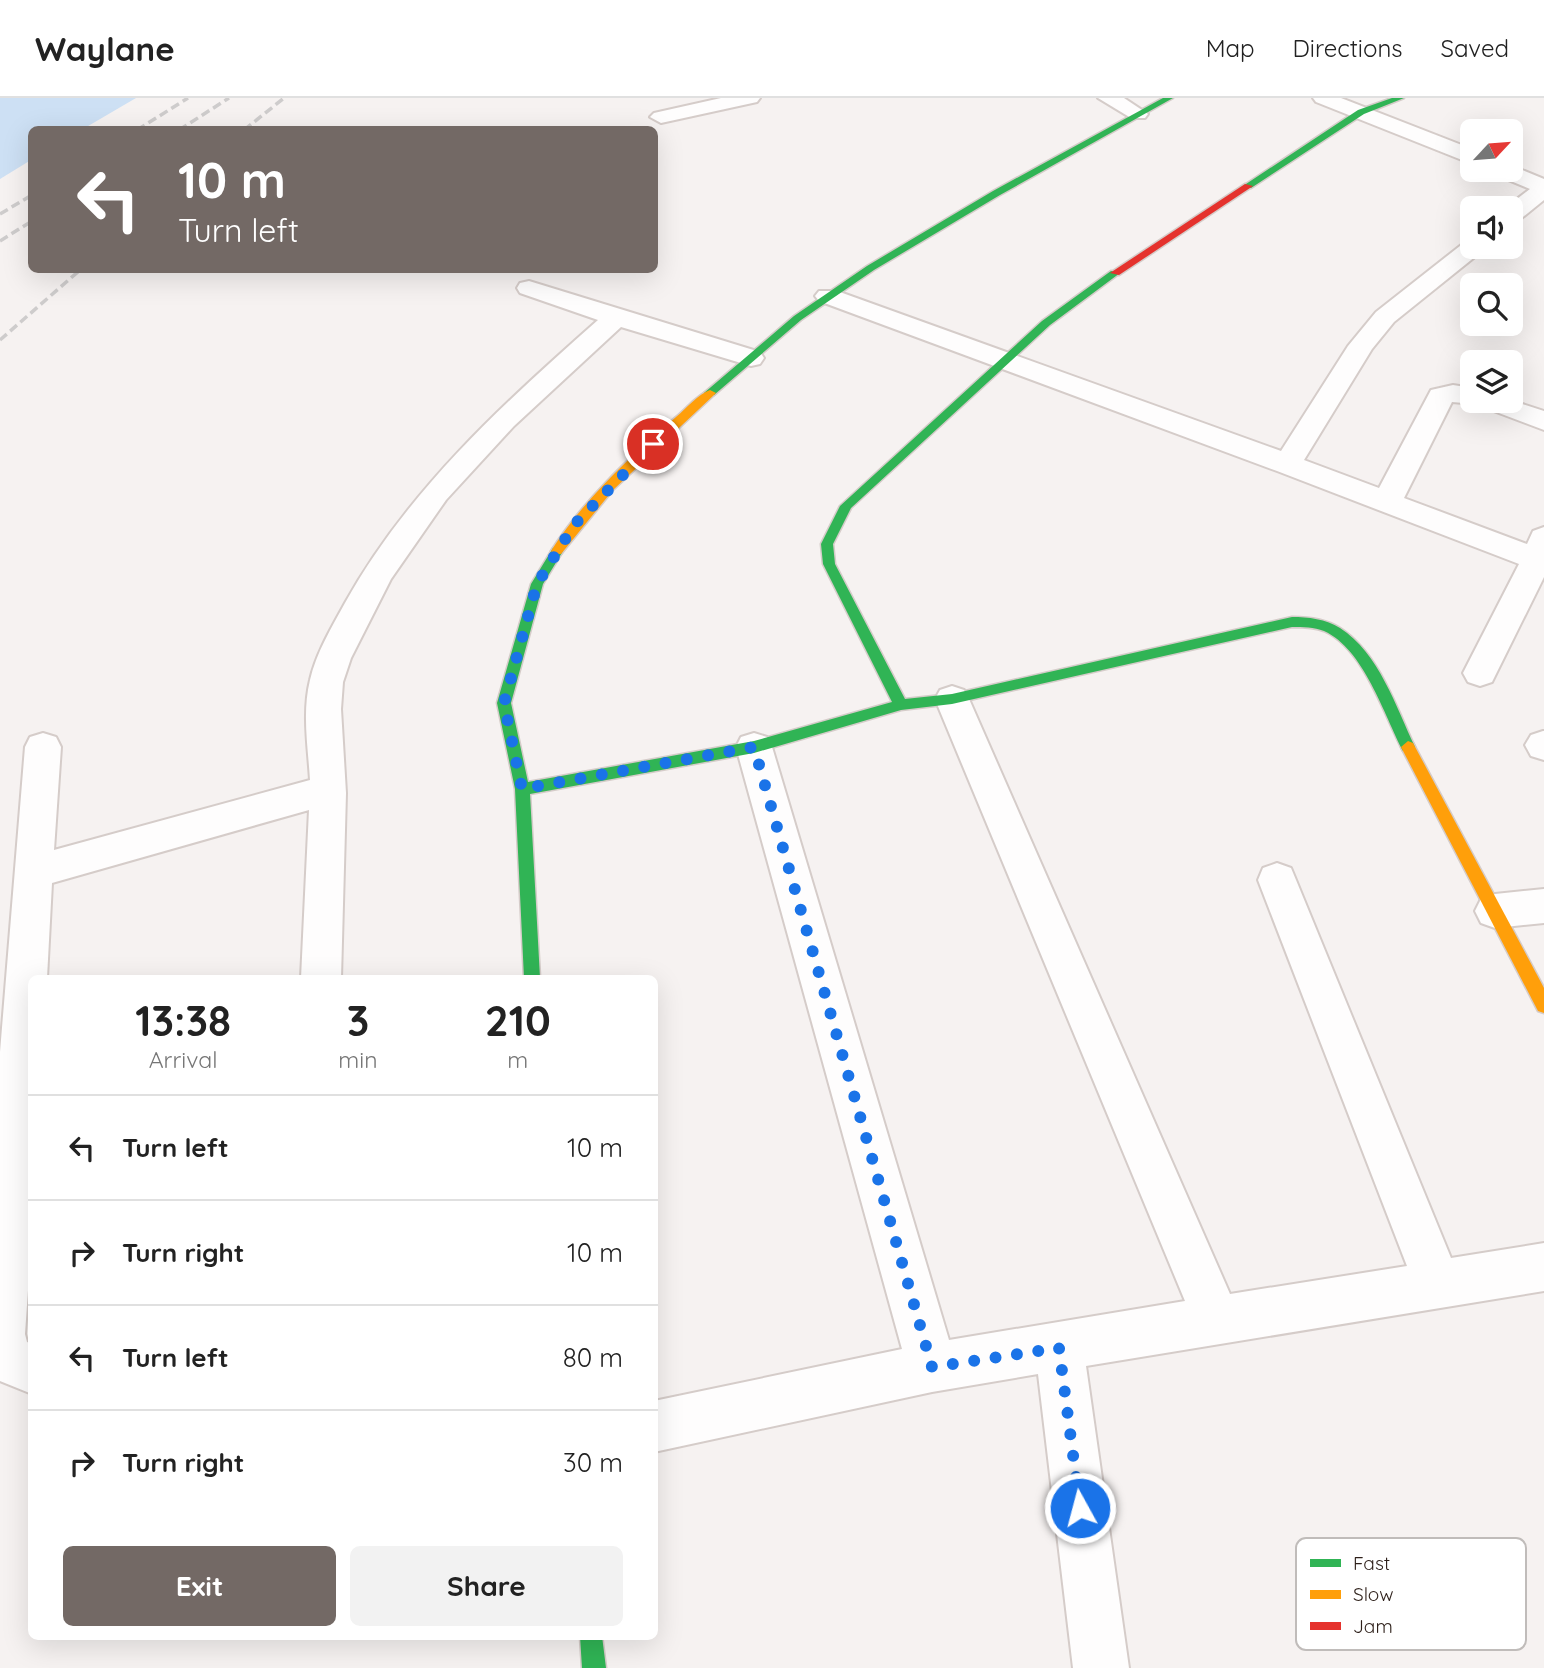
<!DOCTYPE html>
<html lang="en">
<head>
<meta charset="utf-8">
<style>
	body { margin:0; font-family:Quicksand,sans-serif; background:#f2f2f2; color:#222; height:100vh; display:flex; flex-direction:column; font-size:26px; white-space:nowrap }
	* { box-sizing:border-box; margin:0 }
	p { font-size:23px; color:#767676 }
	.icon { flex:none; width:38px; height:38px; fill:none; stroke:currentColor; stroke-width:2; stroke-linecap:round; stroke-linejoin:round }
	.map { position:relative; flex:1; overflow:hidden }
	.details { position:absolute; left:28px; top:877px; width:630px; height:665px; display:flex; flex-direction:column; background:#fff; border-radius:10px; box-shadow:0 7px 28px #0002 }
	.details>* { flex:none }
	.banner { position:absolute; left:28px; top:28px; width:630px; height:147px; border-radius:10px; box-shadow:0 7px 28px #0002; background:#736965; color:#fff; overflow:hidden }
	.needle { width:46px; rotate:64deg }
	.controls { position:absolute; left:1460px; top:21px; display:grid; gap:14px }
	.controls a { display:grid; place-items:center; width:63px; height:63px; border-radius:10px; background:#fff; box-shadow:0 7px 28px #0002; font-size:35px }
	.pin { position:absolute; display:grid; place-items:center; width:60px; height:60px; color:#fff; margin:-30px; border:4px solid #fff; border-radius:50%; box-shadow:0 2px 7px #0007 }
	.me { position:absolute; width:77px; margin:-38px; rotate:353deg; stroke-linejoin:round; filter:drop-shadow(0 0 5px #0008) }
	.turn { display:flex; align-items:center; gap:24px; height:147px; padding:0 35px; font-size:32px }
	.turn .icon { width:91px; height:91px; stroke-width:2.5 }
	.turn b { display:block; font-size:49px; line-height:60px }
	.eta { display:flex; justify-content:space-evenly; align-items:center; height:119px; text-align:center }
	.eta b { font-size:42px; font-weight:700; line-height:49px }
	.cta { display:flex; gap:14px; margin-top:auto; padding:14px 35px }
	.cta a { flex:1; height:80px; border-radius:10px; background:#736965; color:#fff; font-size:28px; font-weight:700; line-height:80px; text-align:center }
	.cta a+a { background:#f2f2f2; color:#222 }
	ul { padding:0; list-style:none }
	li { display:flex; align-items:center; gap:21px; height:105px; padding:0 35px; border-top:2px solid #e0e0e0 }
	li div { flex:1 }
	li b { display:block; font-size:26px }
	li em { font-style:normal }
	header { display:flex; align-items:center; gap:42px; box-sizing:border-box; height:98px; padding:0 35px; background:#fff; border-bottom:2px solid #e0e0e0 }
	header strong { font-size:33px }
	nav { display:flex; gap:38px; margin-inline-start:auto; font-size:24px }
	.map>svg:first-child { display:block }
	.water { fill:#cde0f4 }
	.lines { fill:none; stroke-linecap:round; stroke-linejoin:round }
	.street-casing { stroke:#d5ccc9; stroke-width:4 }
	.fast-casing { stroke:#d5ccc9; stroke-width:3 }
	.slow-casing { stroke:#d5ccc9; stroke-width:3 }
	.jam-casing { stroke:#d5ccc9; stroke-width:3 }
	.street { fill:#fefdfd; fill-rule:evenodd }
	.fast { fill:#30b455; fill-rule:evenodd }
	.slow { fill:#ff9f0a; fill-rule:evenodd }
	.jam { fill:#e5322d; fill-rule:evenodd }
	.rail { stroke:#cecccc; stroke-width:3.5; stroke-dasharray:9 4.5; stroke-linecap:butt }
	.route { stroke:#1a73e8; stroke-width:12; stroke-dasharray:0 21.6 }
	.key { fill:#fff; stroke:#c0bcba; stroke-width:2 }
	.key-label { font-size:19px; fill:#2d1f19 }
</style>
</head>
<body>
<header>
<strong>Waylane</strong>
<nav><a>Map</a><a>Directions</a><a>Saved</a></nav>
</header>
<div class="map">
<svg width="1544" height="1570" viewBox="0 0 1544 1570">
	<rect width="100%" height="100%" fill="#f6f2f1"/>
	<!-- water -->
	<path class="water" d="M0 0H136L83 31 32 32 31 62 0 81Z"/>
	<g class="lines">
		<!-- street casing -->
		<g class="street-casing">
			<g id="street">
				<path d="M721 0H760L757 4 661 25 650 19 654 15Z"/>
				<path d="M1098 0H1124L1148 16 1145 20H1131Z"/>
				<path d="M1313 0H1341L1472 51V66L1316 4Z"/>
				<path d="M1510 67 1544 81V102L1518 123 1510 125V110H1505L1530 91 1496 77 1493 72H1510Z"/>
				<path d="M1472 142V149H1485L1481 154 1394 224 1372 251 1304 362 1379 390 1431 292 1453 287 1472 290V303L1510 302 1544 313V332L1475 306 1452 304 1404 400 1527 446 1533 433 1544 429V479L1492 584 1480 588 1468 584 1463 575 1519 466 1277 373 819 203 815 198 819 193H837L1281 353 1348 248 1376 214 1465 144Z"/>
				<path d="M529 183 760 254 764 260 760 266 751 268 621 229 514 328 446 402 391 481 351 560 343 584 341 611 346 695 341 880H301L309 712 52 785 47 880H32V1134L25 1236 27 1244 32 1246V1296L0 1283V954L25 649 30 639 43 635 56 639 61 649 54 752 310 682C308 649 302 614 310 582 316 555 332 529 345 505 408 392 502 307 598 222L520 195 517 190 520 185Z"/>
				<path d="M952 588 964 592 969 601 1230 1196 1407 1168 1258 782 1263 770 1277 765 1291 770 1296 782 1451 1160 1544 1145V1193L1086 1268 1129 1570H1073L1038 1276 932 1294 654 1354V1303L902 1251 736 649 741 639 754 635 767 639 772 649 949 1242 1185 1203 935 601 940 592Z"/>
				<path d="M1543 633H1544V662L1531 658 1525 647 1531 637Z"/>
				<path d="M1544 791V825L1495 830 1481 825 1475 813 1481 801 1495 796Z"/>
			</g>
		</g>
		<!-- fast casing -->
		<g class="fast-casing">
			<g id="fast">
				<path d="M1163 0H1173L1000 97 874 172 801 222 714 297 704 295 794 218 867 168 993 93Z"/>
				<path d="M1392 0H1404L1364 16 1251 90 1243 88 1358 12Z"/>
				<path d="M1111 173 1120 175 1050 227 851 410 833 446 835 466 905 601 952 596 1292 519C1308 519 1326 521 1340 530 1379 555 1396 609 1415 649L1413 653H1403C1384 617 1364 551 1324 533 1314 529 1303 529 1292 529L952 606 901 612 754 655 530 696 540 880H524L515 691 497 605 531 486 553 450 557 449 563 453 543 486 511 605 528 684 754 643 892 604 823 466 821 446 840 408 1042 223Z"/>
				<path d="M580 1538H602L606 1570H582Z"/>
			</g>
		</g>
		<!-- slow casing -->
		<g class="slow-casing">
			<g id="slow">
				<path d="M710 292 716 295 714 297 613 392 561 456H553L551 453C584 401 630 359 676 319 687 310 698 296 710 292Z"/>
				<path d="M1408 643 1413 645 1544 890V915L1538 913 1401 649Z"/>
			</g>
		</g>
		<!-- jam casing -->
		<g class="jam-casing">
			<path id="jam" d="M1245 86 1253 88 1119 177 1110 175Z"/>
		</g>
		<!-- street -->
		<use href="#street" class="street"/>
		<!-- fast -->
		<use href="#fast" class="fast"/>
		<!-- slow -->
		<use href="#slow" class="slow"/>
		<!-- jam -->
		<use href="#jam" class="jam"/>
		<!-- rail -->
		<g class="rail">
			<path d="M137 32 188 0"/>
			<path d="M179 32 229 0"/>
			<path d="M244 32 284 0"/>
			<path d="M0 116 32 97"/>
			<path d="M0 143 32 123"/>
			<path d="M0 242 80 172"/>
		</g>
	</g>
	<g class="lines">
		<!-- route -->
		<path class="route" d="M653 346 574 427 537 486 504 605 522 691 754 649 932 1269 1059 1250 1080 1410"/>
	</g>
	<!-- legend -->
	<rect x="1296" y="1440" width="230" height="112" rx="10" class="key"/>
	<rect x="1310" y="1461" width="31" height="8" fill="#30b455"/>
	<rect x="1310" y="1492" width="31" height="9" fill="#ff9f0a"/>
	<rect x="1310" y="1524" width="31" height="8" fill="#e5322d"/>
	<g class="key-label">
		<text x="1353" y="1472">Fast</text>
		<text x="1353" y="1503">Slow</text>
		<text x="1353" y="1535">Jam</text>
	</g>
</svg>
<div class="controls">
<a><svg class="needle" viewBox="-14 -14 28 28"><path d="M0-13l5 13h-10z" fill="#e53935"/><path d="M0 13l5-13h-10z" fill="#767676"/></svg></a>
<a><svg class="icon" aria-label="sound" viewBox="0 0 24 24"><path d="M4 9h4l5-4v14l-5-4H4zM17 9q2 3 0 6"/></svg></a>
<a><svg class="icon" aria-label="search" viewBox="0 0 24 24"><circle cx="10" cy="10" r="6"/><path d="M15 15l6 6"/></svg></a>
<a><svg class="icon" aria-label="layers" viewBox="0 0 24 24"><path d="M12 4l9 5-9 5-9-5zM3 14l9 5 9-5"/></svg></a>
</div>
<div class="pin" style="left:653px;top:346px;background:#d93025"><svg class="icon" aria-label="arrive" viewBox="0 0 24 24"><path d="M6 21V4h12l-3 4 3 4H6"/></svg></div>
<svg class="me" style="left:1080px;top:1410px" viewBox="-20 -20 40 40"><circle r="17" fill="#1a73e8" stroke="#fff" stroke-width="3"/><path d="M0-11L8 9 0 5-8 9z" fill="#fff"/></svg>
<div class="banner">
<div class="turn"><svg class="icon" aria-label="left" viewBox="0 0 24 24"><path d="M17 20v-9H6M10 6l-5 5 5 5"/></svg><div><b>10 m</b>Turn left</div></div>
</div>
<section class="details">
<div class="eta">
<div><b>13:38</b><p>Arrival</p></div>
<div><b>3</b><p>min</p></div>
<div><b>210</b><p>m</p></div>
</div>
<ul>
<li><svg class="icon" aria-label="left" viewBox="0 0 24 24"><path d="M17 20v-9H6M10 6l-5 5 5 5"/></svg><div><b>Turn left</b></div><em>10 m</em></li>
<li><svg class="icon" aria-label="right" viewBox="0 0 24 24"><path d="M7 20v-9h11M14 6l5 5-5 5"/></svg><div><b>Turn right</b></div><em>10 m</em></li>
<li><svg class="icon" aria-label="left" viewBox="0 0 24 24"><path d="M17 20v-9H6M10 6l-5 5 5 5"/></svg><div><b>Turn left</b></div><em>80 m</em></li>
<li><svg class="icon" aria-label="right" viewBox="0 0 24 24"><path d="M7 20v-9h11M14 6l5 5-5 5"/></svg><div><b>Turn right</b></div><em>30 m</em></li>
</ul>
<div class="cta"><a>Exit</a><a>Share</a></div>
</section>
</div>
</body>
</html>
